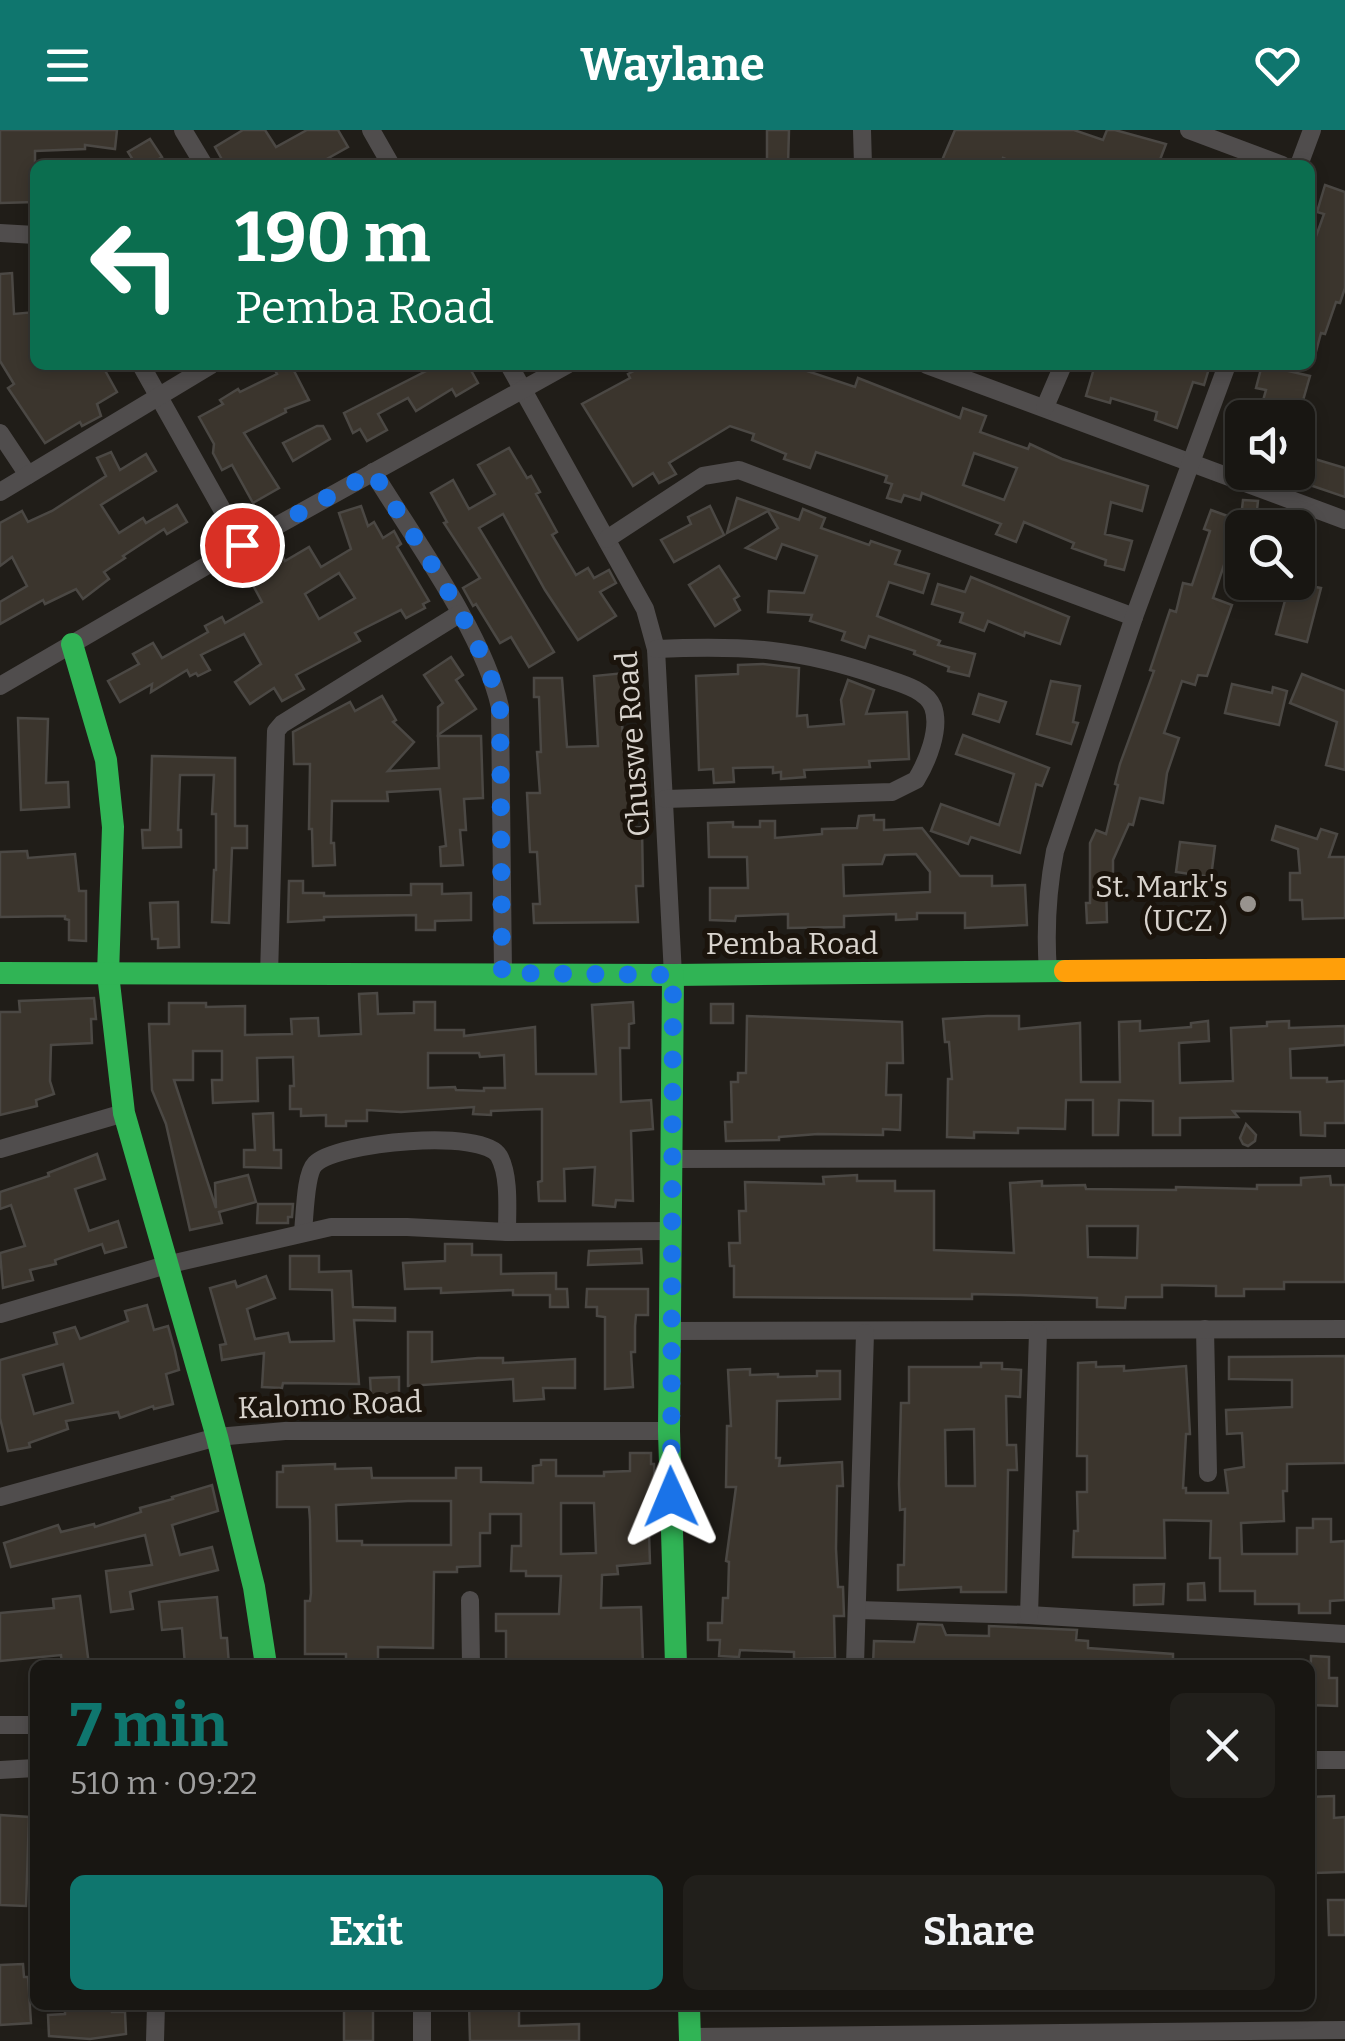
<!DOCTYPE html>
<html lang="en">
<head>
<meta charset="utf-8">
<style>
	body { margin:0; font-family:Bitter,serif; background:#211f1b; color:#f1f3f6; height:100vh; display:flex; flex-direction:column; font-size:38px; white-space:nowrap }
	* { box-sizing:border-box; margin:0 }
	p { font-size:32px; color:#9f9f9f }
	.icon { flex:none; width:55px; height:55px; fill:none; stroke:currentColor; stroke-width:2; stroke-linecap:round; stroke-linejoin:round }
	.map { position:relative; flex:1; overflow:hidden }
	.details { position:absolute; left:30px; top:1530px; width:1285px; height:350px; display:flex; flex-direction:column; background:#181612; border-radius:15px; box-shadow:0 5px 15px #0003,0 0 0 2px #363532 }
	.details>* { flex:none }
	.guide { position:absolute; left:30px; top:30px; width:1285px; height:210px; border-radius:15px; box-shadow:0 5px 15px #0003,0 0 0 2px #363532; background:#0b6e4f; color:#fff; overflow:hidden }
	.fabs { position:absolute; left:1225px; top:270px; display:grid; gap:20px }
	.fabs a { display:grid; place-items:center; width:90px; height:90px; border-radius:15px; background:#181612; box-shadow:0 5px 15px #0003,0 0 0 2px #363532; font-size:50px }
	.pin { position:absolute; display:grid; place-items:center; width:85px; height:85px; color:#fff; margin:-42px; border:5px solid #fff; border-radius:50%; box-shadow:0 2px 10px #0007 }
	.me { position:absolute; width:110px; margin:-55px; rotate:359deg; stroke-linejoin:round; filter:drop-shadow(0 0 8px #0008) }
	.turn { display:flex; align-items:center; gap:35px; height:210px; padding:0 40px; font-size:45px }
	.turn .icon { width:130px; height:130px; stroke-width:2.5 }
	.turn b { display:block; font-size:70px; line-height:85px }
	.round { display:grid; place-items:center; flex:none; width:105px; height:105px; border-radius:15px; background:#211f1b }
	.headline { display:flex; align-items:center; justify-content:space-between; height:170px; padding:0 40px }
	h1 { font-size:60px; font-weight:700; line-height:75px; color:#0f766e }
	.action { display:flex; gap:20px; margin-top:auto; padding:20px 40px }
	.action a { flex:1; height:115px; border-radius:15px; background:#0f766e; color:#fff; font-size:40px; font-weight:700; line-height:115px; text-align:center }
	.action a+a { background:#211f1b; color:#f1f3f6 }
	header { display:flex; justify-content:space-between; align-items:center; height:130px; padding:0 40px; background:#0f766e; color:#fff; font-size:45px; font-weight:700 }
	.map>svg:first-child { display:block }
	.building { fill:#3b352d; stroke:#4b4844; stroke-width:2.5; fill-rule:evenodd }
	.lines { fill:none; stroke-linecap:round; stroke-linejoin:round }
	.street { stroke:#504d4d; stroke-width:18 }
	.fast { stroke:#30b455; stroke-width:22 }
	.slow { stroke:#ff9f0a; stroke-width:22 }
	.route { stroke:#1a73e8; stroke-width:18; stroke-dasharray:0 32.4 }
	.poi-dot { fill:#98938e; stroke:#1b140c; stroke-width:4 }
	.labels { text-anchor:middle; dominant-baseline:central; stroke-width:10; stroke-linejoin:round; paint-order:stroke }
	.street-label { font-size:30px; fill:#d8d3cd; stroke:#1b140c }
	.poi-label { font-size:30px; fill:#d8d3cd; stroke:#1b140c; text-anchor:end }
</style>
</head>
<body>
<header><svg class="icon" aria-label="menu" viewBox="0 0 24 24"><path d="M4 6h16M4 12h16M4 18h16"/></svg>Waylane<svg class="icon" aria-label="heart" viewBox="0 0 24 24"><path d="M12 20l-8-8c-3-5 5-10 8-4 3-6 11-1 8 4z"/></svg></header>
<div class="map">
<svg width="1345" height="1911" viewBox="0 0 1345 1911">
	<rect width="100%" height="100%" fill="#201d18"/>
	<!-- building -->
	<g class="building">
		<path d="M0 0H117L115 19 85 15V19L35 21V72L0 73Z"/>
		<path d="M243 0H265L276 17 307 0H338L348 17 316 35H225L215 17Z"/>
		<path d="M767 0H789L788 35H767Z"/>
		<path d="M955 0H1074L1103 10 1107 0H1115L1166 14 1158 35H1057L1044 30 1042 35H1020L1003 28 1000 35H940Z"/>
		<path d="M150 9 162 27 149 35H136L128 22Z"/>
		<path d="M1325 55 1345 62V158L1340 173 1336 172 1325 204 1321 203 1314 229 1310 228V123L1324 84 1317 82Z"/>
		<path d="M12 143 14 184 35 182V235H102L117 262 97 274 101 286 82 296 80 292 45 313 8 258 14 254 0 231V144Z"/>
		<path d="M272 235H291L309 270 285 279 286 282 244 303 279 358 253 373 232 335 222 340 213 323 214 314 199 287 223 274 220 270 238 259 240 262 277 244Z"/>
		<path d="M438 235H468L478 253 456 266 452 259 416 281 408 268 378 284 387 300 367 311 360 299 353 303 344 283Z"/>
		<path d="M645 235H809L807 241 855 257 858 248 960 288 963 278 986 286 980 302 1028 319 1030 314 1062 329 1148 356 1142 381 1111 372 1105 404 1132 411 1124 440 1105 435 1106 430 1072 418 1074 413 1024 392 1016 412 996 404 1001 394 922 363 920 370 904 365 901 372 887 368 892 354 885 352 887 346 816 322 810 338 784 329 786 324 752 310 754 304 730 296 669 333 676 344 659 353 653 343 633 356 582 274 630 248 628 244ZM974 323 1017 338 1004 370 963 355Z"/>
		<path d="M1095 235H1210L1204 255 1193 252 1177 298 1155 290 1157 282 1111 268 1110 273 1086 266Z"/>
		<path d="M1262 235 1310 246 1298 288H1258L1266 260 1256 258Z"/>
		<path d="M1240 288H1242V331L1227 326Z"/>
		<path d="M317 296H323L330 309 293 331 283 313Z"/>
		<path d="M509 318 527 348 531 346 540 362 536 364 557 402 552 405 576 445 588 438 594 448 609 440 616 453 600 462 616 486 578 510 545 460 503 384 479 398 554 522 529 537 511 507 500 513 476 474 473 476 463 458 480 448 444 393 447 392 431 363 453 350 469 379 495 364 478 335Z"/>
		<path d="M111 322 120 340 146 324 156 341 101 375 119 403 143 388 146 393 177 375 187 392 167 404 164 399 123 426 125 428 104 442 109 449 83 469 76 459 45 474 43 470 0 494V472L27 456 12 427 0 436V393L22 381 28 392 52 381 106 346 97 328Z"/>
		<path d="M1298 324 1345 338V367L1298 351Z"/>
		<path d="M737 368 799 390 803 379 825 388 821 398 869 415 871 411 900 421 895 434 929 444 923 463 889 452 877 486 940 511 938 515 975 524 969 546 948 541 949 537 914 524 915 521 869 506 865 518 842 510 845 502 810 491 812 485 768 482 769 461 804 463 817 426 782 414 776 429 746 418 778 398 768 381 727 403Z"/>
		<path d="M1243 370 1258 371 1256 389 1241 387Z"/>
		<path d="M361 376 368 396 374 392 383 408 394 401 401 414 397 417 429 471 423 474 425 478 406 488 401 480 355 503 360 511 296 545 304 559 282 571 274 558 250 574 235 552 261 534 244 504 201 525 210 540 198 546 196 543 190 546 187 540 151 562 152 554 120 572 108 551 139 534 133 524 153 513 162 528 208 502 205 496 222 487 225 493 262 472 247 444 282 425 285 431 309 417 321 437 351 419 339 383ZM339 443 355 468 319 489 305 464Z"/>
		<path d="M710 376 724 405 674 432 661 410 691 394 688 387Z"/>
		<path d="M1211 380 1239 390 1213 468 1232 475 1207 546 1198 545 1195 555 1182 551 1164 603 1179 608 1167 643 1163 673 1140 668 1133 695 1129 694 1113 730V754H1106L1107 792 1087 793 1086 773H1090V713L1096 700 1106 704 1118 655 1115 654 1120 634 1154 541 1150 540 1170 480 1176 482 1183 453 1192 455 1210 401 1204 399Z"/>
		<path d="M719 436 739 466 734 469 740 480 715 496 689 455Z"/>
		<path d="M971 447 1069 487 1060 514 1025 502 1024 506 988 491 984 501 960 492 963 483 932 474 938 454 965 462Z"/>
		<path d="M1290 452 1321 458 1307 512 1276 504Z"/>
		<path d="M451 527 463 545 456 550 476 579 438 605V577L443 573 424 545Z"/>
		<path d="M763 534 799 538 797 586 807 585 808 597 844 594 841 570 848 550 874 560 866 584 907 582 909 629 869 631 870 637 804 640 805 647 781 649V642L773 643V637L733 638 734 652 714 653 713 639 699 640 696 546 738 544V535Z"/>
		<path d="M624 543 626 564 621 565 623 615H628L629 698 642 697 643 756H636L638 792 534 793 533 774H540L537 722H530L527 663H540L537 622H541L539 567H534V548H562L567 617 598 616 594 546Z"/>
		<path d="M1302 544 1345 561V640L1326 635 1337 592 1290 573Z"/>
		<path d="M1051 551 1080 556 1073 592 1078 593 1071 614 1037 604Z"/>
		<path d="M1232 554 1272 563 1273 557 1287 561 1279 595 1225 583Z"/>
		<path d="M979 564 1006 572 999 592 973 584Z"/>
		<path d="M382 566 396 590 393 592 414 612 388 641 439 638 438 606H481L483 668 464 669 466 700H460L463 735 441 736 440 717 446 716 440 659 387 662 388 671H332L331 713H334L335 735 313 736 312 699H309L310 634H294L293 602 350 572 355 581Z"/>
		<path d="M18 588 48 589 46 653 68 652 69 677 21 680Z"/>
		<path d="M963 605 1049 638 1042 656 1036 654 1020 723 971 707 968 714 931 701 941 674 999 695 1014 644 956 624Z"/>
		<path d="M152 626 235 628V696H247V718H232L229 793 212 792 214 740H216V684H212L214 645H180L178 700H181V717L143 718 142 700H150Z"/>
		<path d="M874 685V690H884V700L922 698 960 746H992V756L1025 755 1027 795 965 798V783H917V789L896 790V784L844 786V797L788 798V784L736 786 735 791 710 790V758H748L747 727H709L708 693 733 692V697H760V691H775V708L822 704V699L857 698 859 686ZM916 724 930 742V762L844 766 843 735 882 734 885 725Z"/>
		<path d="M1276 696 1317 709 1321 699 1337 704 1329 727H1345V788L1303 789 1302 770H1290V743H1300L1298 719 1272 710Z"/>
		<path d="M1180 712 1215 716 1211 747 1176 742Z"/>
		<path d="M27 721 28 728 75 724 79 761H86V811L69 810V790L65 789V786L0 787V722Z"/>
		<path d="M289 751H303V763H324V766L411 765V754H442V764L471 763V790L435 791V800H416V785L324 787V790L288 792Z"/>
		<path d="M178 772 179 817 158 818V809H152L150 773Z"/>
		<path d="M377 863 378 884 414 883V872H435V900H464V906L535 897 536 944H596L592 875 633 872 634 893 629 894V918H620L621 972 651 970 653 999 631 1001 633 1071 616 1070 615 1077 593 1075 595 1037 564 1039 565 1071H539L538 1052 542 1051V979L491 981V985L473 984 474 977 401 982 367 980V991H346V996H326V985L301 986V979H290V956H294L293 927 257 928 258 971 213 973 212 950H222V921H193V950H174L216 1078 215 1053 248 1045 256 1072 219 1082 222 1093 190 1100 166 994 152 960 149 894H169V873H206V877L245 876V905L292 904 291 889 318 888 319 906 361 904 359 864ZM428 923H479L480 927 504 925 505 958H484V961L456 960 455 957 428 958Z"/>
		<path d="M94 868 96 889H91L92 913 51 915 50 951 54 964 36 970 37 976 0 985V882H20L19 871Z"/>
		<rect x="711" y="874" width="22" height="19"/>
		<path d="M747 886 902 892 903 933H887L886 965H901L900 1000 883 999V1005L818 1004 779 1007V1010L726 1011 725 992H732L731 952H738V943H746Z"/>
		<path d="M987 886H1019V899L1080 893 1081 952H1120L1119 892 1140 891V901L1191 897V893L1208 891 1209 911 1179 913 1180 953 1233 951 1231 898 1267 896V892L1289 891V898L1345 896V915L1290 919 1291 948H1327V952L1345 951V993H1325V1006L1301 1005 1300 982 1233 981 1238 987 1180 988V1005H1153V971L1119 970 1118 1005H1093V970H1066L1065 999 1018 998V1003L974 1002V1008L947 1007 948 949H952L949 912H945L943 889Z"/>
		<path d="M273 983 274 1020H281V1038L244 1037V1020H255L253 984Z"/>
		<path d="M1246 994 1256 1005 1255 1011 1248 1016 1243 1014 1240 1008Z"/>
		<path d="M97 1024 105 1049 75 1059 89 1101 118 1091 126 1117 105 1123 102 1114 55 1130 56 1134 30 1140 33 1150 3 1158 0 1123 25 1116 11 1075 0 1079V1062L49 1046 48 1043Z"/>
		<path d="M857 1045V1051H895V1061H934V1120L1014 1123 1010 1053 1042 1051V1056L1085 1055 1086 1059 1176 1060V1057L1257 1059V1055H1301V1048L1330 1046 1331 1055H1345V1152H1284V1159H1244V1166H1216V1156L1162 1155V1167H1126L1125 1178 1097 1177V1168L1020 1165 972 1164V1169L734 1167V1136H730L729 1113H740L739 1081H746L745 1052 824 1054 823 1047ZM1087 1096H1138L1137 1128 1088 1127Z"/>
		<path d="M258 1074H293L292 1087H288V1093H257Z"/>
		<path d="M445 1114H472V1125H501V1144L556 1143V1159H567L568 1177H550V1165H513V1160L441 1163V1158L405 1159 403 1133 445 1131Z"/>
		<path d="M641 1119 642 1133 588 1135 589 1121Z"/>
		<path d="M290 1126H319V1142L351 1141 353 1177 395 1178V1191L354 1190 359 1254 283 1253 282 1258 262 1257 264 1223 222 1230 220 1215 226 1214 210 1158 235 1151 237 1157 266 1146 275 1168 247 1179 255 1209 288 1203 290 1212 334 1211 332 1160 290 1159Z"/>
		<path d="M587 1159H648V1185H636L635 1196V1222H631L633 1257 605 1259V1187L597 1186V1177H586Z"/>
		<path d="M147 1175 154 1200 168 1196 175 1221 179 1240 166 1244 173 1274 154 1279 153 1276 120 1288 118 1282 66 1291 68 1299 29 1313 30 1317 8 1321 0 1288V1230L57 1214 54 1203 75 1197 80 1209 128 1191 125 1181ZM63 1234 73 1273 34 1284 23 1245Z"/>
		<path d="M408 1202H432V1232L478 1228H503V1233L575 1229V1258H543L544 1269 514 1271 513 1249 408 1256Z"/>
		<path d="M1345 1226V1333L1287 1334V1361H1283L1284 1391 1241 1393 1242 1424H1297V1398H1313V1389H1331V1412L1345 1411V1470L1330 1471V1483H1299V1474H1255V1461H1220V1428H1210L1211 1391 1164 1390 1165 1428 1073 1427 1074 1401H1078L1077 1362H1087V1326H1077L1078 1233 1096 1232V1237L1124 1236V1241L1186 1236 1190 1304H1186L1183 1358H1186V1363H1228L1225 1340 1244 1337 1242 1303 1227 1304 1226 1280 1292 1277V1250L1229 1249V1227Z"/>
		<path d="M981 1233H1002V1239L1021 1240 1020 1267 1006 1266 1007 1315H1016L1017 1340H1008L1006 1462H961V1457L898 1460V1435H904L905 1379 900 1380 899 1354 901 1273H909V1237H981ZM974 1299 975 1356H946L945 1300Z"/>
		<path d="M750 1239V1245L778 1244V1247L817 1246V1241H840V1269L777 1271 776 1328H780L779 1336 842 1332 843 1356H837L836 1419 838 1457H843L844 1486H834L835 1528 794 1529V1522L740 1520 739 1527 719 1526 720 1510H708V1493H722L723 1468H728L729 1432 726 1431 736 1357H726L727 1296H731L728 1240Z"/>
		<path d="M399 1247V1264L371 1265 370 1248Z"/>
		<path d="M630 1323H651V1334H654L655 1363H650V1372H648L650 1433 617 1436 618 1444 602 1445 601 1478 641 1477 643 1535H558L557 1530H506V1501H496V1484H559L561 1446H526V1441H511L512 1416H521V1384H490V1403H480V1436L457 1437V1442H434L433 1518 378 1517V1535H346V1524H305V1471H310L311 1463 310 1390 309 1377H277V1342H283V1336L335 1334V1339L371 1338 372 1348H456V1338H481V1352L533 1353V1336L541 1335V1330H556V1346H604V1342L630 1341ZM408 1371H451V1415H362V1411H337L336 1375ZM561 1373H594L596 1423 561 1424Z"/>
		<path d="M212 1355 218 1381 172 1395 180 1425 212 1417 218 1440 130 1462 133 1479 111 1482 106 1441 152 1435 145 1405 11 1437 4 1413 58 1395 61 1402 94 1394 95 1397 141 1382 140 1378 173 1369 172 1367Z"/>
		<path d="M1204 1453 1205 1470H1188V1454Z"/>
		<path d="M1164 1454 1163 1474 1134 1475V1455Z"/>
		<path d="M80 1466 89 1535H62L61 1525 0 1531V1483L54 1478 53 1469Z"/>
		<path d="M217 1467 221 1508H227L229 1535H185L182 1498 162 1500 159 1472Z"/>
		<path d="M918 1494 942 1495 946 1505 989 1506V1496L1077 1500 1076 1510 1088 1511V1518L1173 1524V1535H873L874 1511 914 1512Z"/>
		<path d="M1311 1526 1329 1527V1548H1337V1576L1310 1575Z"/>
		<path d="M1334 1666V1688L1345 1687V1742L1314 1743V1715H1310V1667Z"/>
		<path d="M0 1685 29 1687 26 1776 0 1775Z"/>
		<path d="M1328 1770H1345V1805H1329Z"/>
		<path d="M23 1834 24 1847H28L31 1893 0 1895V1835Z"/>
		<rect x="344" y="1875" width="29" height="36"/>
		<path d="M469 1875H519V1896L579 1894V1911H470Z"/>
		<path d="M80 1876H112V1882H125L126 1904 90 1909 49 1906 48 1885 65 1884V1877Z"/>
	</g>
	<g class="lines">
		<!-- street -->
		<g class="street">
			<path d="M183 0 204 35"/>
			<path d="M371 0 391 35"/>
			<path d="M862 0 863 35"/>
			<path d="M1189 0 1282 35"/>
			<path d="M1299 35 1312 0"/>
			<path d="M0 103 35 105"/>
			<path d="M141 235 242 415"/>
			<path d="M509 235 645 479 656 519 673 845"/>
			<path d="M927 235 1345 390"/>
			<path d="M1045 277 1063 235"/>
			<path d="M0 303 28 345"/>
			<path d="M373 342C414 409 483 502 500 577L503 843"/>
			<path d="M0 362 211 235"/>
			<path d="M607 409 703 346 739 340 1134 487"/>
			<path d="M656 519C744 515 798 518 882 547 899 553 926 559 933 577 941 599 927 632 916 650L892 662 665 669"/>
			<path d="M0 556 242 415 567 235"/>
			<path d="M1048 842C1045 800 1047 762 1055 721L1134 487 1227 235"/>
			<path d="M269 845 276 601 282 594 459 484"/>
			<path d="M0 1019 124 983"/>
			<path d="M672 1029 1345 1028"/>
			<path d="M303 1101C305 1086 305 1044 315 1034 336 1012 484 998 499 1026 510 1046 507 1080 507 1102"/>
			<path d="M0 1184 166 1135 331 1097H407L507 1102 670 1101"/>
			<path d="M1205 1199 1208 1343"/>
			<path d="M669 1201 1345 1199"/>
			<path d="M0 1367 217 1307 285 1301H669"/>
			<path d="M470 1470 471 1535"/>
			<path d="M858 1480 1029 1485 1345 1504"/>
			<path d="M1029 1485 1038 1202"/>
			<path d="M855 1535 865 1203"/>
			<path d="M0 1595H35"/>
			<path d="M1310 1630H1345"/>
			<path d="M0 1640 35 1638"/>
			<path d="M690 1907 1345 1900"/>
			<path d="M155 1911 156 1875"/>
			<path d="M422 1911V1875"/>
		</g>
		<!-- fast -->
		<g class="fast">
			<path d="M72 514 106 630 113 697 108 844 124 983 217 1307 254 1457 266 1535"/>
			<path d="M0 843 673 845 1065 841"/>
			<path d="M673 845 669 1301 676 1535"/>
			<path d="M689 1875 690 1911"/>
		</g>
		<!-- slow -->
		<path class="slow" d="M1065 841 1345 839"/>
	</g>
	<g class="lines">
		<!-- route -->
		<path class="route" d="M242 415 373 342C414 410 482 501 500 577L502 843 673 845 671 1367"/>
	</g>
	<!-- markers -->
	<circle class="poi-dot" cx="1248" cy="774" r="10"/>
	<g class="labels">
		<!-- street labels -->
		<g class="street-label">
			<text transform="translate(633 614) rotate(-94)">Chuswe Road</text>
			<text x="792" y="814">Pemba Road</text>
			<text transform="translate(330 1275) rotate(-2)">Kalomo Road</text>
		</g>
		<!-- poi labels -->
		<g class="poi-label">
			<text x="1228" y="757">St. Mark's<tspan x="1228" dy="34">(UCZ )</tspan></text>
		</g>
	</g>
</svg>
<div class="fabs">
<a><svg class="icon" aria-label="sound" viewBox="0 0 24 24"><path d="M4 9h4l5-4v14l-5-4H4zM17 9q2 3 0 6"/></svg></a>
<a><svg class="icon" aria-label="search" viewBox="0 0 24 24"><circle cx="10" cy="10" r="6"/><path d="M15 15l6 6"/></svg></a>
</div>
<div class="pin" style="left:242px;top:415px;background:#d93025"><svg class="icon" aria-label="arrive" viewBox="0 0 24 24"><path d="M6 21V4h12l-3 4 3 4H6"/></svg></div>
<svg class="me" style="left:671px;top:1367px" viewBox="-20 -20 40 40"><path d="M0-17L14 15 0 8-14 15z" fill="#1a73e8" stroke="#fff" stroke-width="4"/></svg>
<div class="guide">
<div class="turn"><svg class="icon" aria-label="left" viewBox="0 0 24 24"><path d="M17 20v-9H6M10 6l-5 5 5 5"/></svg><div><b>190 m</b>Pemba Road</div></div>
</div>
<section class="details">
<div class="headline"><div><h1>7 min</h1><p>510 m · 09:22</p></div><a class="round"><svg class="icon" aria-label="close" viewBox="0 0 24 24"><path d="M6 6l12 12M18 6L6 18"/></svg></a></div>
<div class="action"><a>Exit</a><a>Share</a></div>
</section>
</div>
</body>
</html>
